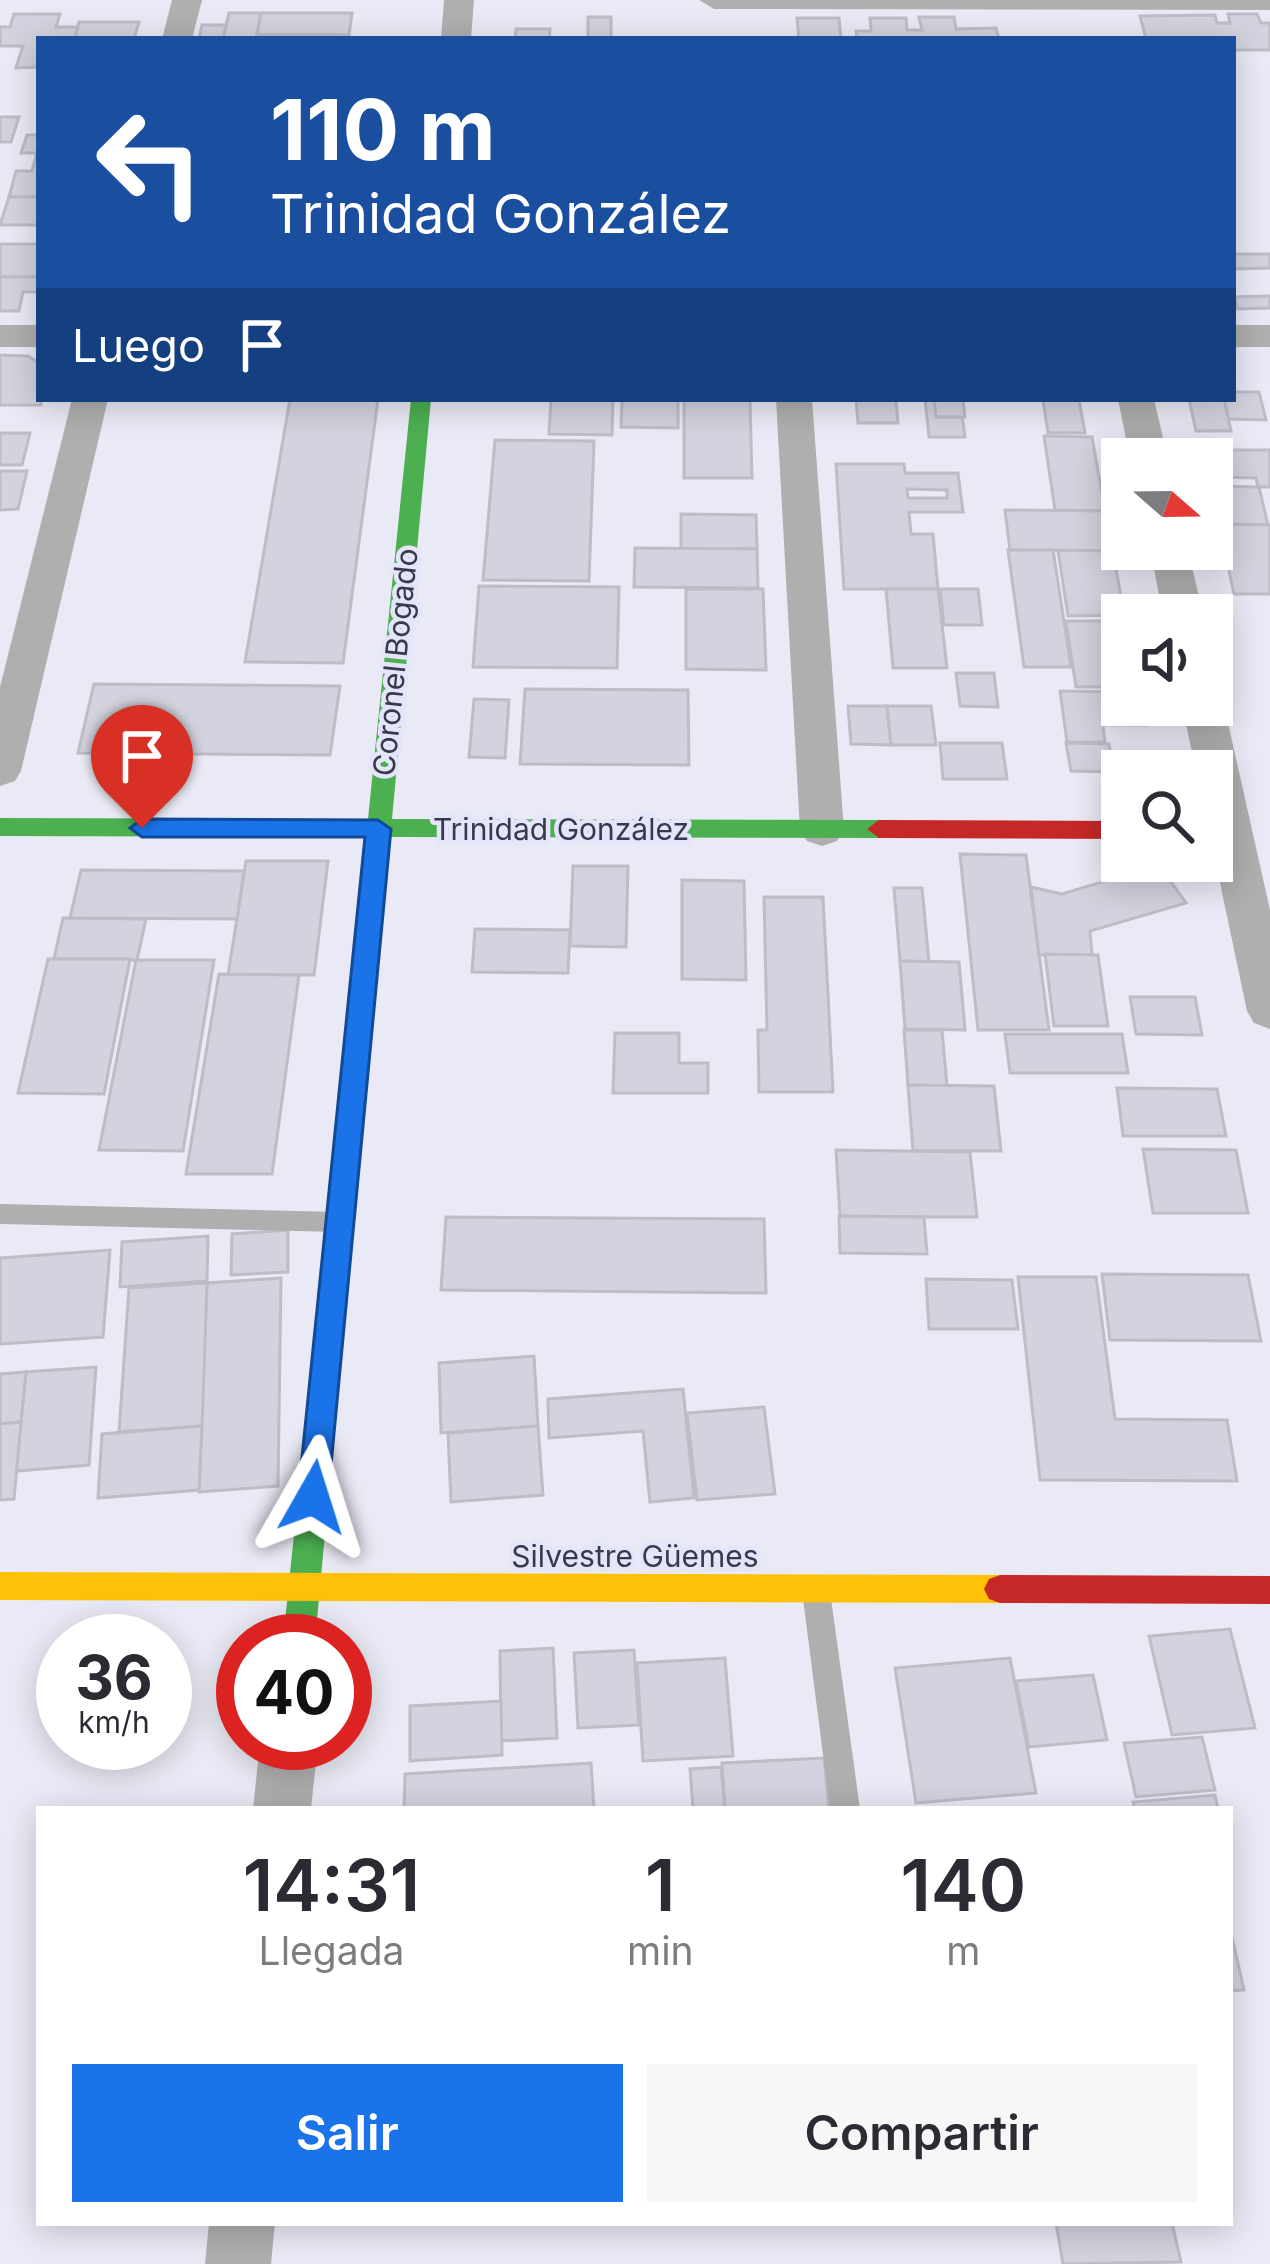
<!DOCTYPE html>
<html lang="es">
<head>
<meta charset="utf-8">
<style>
	body { margin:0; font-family:Inter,sans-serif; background:#f7f7f7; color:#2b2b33; height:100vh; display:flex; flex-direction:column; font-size:45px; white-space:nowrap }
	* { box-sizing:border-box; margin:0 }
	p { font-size:39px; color:#7c7c81 }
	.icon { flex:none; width:66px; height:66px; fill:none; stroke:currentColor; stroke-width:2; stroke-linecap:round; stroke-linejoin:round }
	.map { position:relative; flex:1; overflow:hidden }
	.panel { position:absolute; left:36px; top:1806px; width:1197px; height:420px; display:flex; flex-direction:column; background:#fff; border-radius:0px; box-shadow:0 6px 30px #0003 }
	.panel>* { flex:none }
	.top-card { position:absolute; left:36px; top:36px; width:1200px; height:366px; border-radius:0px; box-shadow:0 6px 30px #0003; background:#1a4fa0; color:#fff; overflow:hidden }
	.needle { width:78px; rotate:110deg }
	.fabs { position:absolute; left:1101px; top:438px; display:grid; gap:24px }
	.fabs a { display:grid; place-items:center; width:132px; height:132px; border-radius:0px; background:#fff; box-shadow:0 6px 30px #0003; font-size:60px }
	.speed { position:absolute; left:36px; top:1614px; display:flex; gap:24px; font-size:60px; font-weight:700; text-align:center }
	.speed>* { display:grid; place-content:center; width:156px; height:156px; border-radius:50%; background:#fff; box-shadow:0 6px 30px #0003; line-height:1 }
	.speed small { font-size:30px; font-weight:400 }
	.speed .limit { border:18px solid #d22; background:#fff; color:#111 }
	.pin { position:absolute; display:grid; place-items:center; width:102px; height:102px; color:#fff; margin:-123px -51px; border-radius:50% 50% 50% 0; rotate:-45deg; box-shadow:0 0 12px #0007 }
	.pin .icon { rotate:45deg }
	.me { position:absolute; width:132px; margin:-66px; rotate:6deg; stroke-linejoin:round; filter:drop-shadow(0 0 9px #0008) }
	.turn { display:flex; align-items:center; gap:42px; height:252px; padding:0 36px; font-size:54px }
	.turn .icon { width:156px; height:156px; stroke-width:2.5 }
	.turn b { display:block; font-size:84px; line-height:102px }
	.then { display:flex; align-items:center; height:114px; padding:0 36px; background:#0003; gap:24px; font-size:45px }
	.eta { display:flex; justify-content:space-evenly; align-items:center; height:204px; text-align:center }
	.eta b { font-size:72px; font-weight:600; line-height:84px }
	.action { display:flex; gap:24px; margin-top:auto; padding:24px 36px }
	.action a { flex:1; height:138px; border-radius:0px; background:#1a73e8; color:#fff; font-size:48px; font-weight:600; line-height:138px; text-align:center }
	.action a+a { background:#f7f7f7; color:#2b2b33 }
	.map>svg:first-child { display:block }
	.building { fill:#d2d3de; stroke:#bdbdc8; stroke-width:3; fill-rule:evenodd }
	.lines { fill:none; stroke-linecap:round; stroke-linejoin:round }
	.lane { fill:#b1aeb0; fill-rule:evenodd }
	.street { fill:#b1aeb0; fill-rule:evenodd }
	.fast { fill:#4caf50; fill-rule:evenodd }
	.slow { fill:#ffc107; fill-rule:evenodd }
	.jam { fill:#c62828; fill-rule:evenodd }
	.route { fill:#1a73e8; stroke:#114b97; stroke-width:3 }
	.labels { text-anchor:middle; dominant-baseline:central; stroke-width:9; stroke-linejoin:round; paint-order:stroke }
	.street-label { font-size:30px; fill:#393947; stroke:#e4e5fa }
</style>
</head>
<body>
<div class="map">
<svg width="1270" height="2264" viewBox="0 0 1270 2264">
	<rect width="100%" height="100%" fill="#e9eaf5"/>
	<!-- building -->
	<g class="building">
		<path d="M229 13H261L256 39H223Z"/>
		<path d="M261 13H352L349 35H257Z"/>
		<path d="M14 14H60L56 27H78L75 39H39V67L16 68 23 46H0V27H10Z"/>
		<path d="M1228 14H1257L1261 23H1270V50H1233V39H1146L1140 16 1215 15 1217 23H1230Z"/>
		<rect x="588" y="17" width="23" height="22"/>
		<path d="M919 17H954L956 29 996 28 999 39H857L856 31H871L870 18H906L907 30H922Z"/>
		<path d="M797 18H839L841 39H799Z"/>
		<path d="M79 22H139L134 39H75Z"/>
		<path d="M202 25H226L223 39H199Z"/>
		<path d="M516 29H550L549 39H515Z"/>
		<path d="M257 35H340L339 39H256Z"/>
		<path d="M0 117H19L11 142H0Z"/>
		<path d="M27 135H39V197H9L16 171H32L37 153H21Z"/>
		<path d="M9 197H39V225H0Z"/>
		<rect x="0" y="244" width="39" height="33"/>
		<path d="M1233 254H1270V268L1233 269Z"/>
		<path d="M0 277H39V292H23L19 311H0Z"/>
		<path d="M1270 296V308L1238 309 1234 297Z"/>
		<path d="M0 355 28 356 39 363 41 405H0Z"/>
		<path d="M1233 392H1259L1266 420 1228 419 1224 399H1233Z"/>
		<path d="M290 399H378L343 663 245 662Z"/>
		<path d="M551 399H613L612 435 549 434Z"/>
		<path d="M622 399H678V428L621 427Z"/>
		<path d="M684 399H750L752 478H684Z"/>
		<path d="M856 399H896L898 423H858Z"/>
		<path d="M925 399H960L965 437H929Z"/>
		<path d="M934 399H963L965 417H936Z"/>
		<path d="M1189 399H1224L1231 431H1196Z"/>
		<path d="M1043 400H1079L1085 433H1048Z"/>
		<path d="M0 433H30L22 465H0Z"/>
		<path d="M1044 436 1092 437 1105 511 1055 510Z"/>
		<path d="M495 440 594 441 589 581 483 580Z"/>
		<path d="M1202 450H1270V487H1258L1256 478 1212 477V459H1204Z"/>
		<path d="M836 464H904L905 473H958L963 512H909L911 534H933L938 589H844ZM907 489 947 490V498H908Z"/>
		<path d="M0 471H27L18 509 0 510Z"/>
		<path d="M1212 486 1259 487 1268 525 1219 524Z"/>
		<path d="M1005 510 1105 511 1113 551 1010 550Z"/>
		<path d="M681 514 756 515 757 549H681Z"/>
		<path d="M1219 524 1270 525V594H1234Z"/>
		<path d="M635 548 757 549 758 588 634 587Z"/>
		<path d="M1008 550H1053L1071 667H1024Z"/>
		<path d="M1058 550 1113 551 1124 615 1068 616Z"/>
		<path d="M479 586 619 587 617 668 473 667Z"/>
		<path d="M686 589H763L766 670 686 669Z"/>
		<path d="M886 589H938L947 668H893Z"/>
		<path d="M940 589H978L982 625H944Z"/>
		<path d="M1066 621H1122V687H1076Z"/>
		<path d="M956 673H994L998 707 960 706Z"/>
		<path d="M94 684 340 686 330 755 78 753Z"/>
		<path d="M525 689 688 690 689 765 520 764Z"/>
		<path d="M1060 691 1122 692V705H1143L1147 725H1103L1105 742H1067Z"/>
		<path d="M474 699 509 700 505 758 469 757Z"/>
		<path d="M848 706H887L891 745 851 744Z"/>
		<path d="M887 706H931L936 745H891Z"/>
		<path d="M940 743H1002L1007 779H943Z"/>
		<path d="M1066 743 1109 744 1114 772 1071 771Z"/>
		<path d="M960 854 1026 855 1049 1030H978Z"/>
		<path d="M246 861H328L314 975H228Z"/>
		<path d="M1159 865 1186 903 1090 931 1092 955H1039L1031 887 1062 894Z"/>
		<path d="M573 866H628L626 947 570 946Z"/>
		<path d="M81 870 244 871 237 919 70 918Z"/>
		<path d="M682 880 744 881 746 980 682 979Z"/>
		<path d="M894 888H922L929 962 900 961Z"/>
		<path d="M764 897H823L833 1092H759L758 1030H767Z"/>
		<path d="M63 918 146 919 137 960 54 959Z"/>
		<path d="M475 929 570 930 568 973 472 972Z"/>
		<path d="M1045 954 1098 955 1108 1026H1054Z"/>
		<path d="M48 959H130L104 1094 18 1093Z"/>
		<path d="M136 960H214L183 1151 99 1150Z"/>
		<path d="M900 961 959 962 965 1030 905 1029Z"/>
		<path d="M219 974 299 975 272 1174H186Z"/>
		<path d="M1130 997H1195L1202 1035 1136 1034Z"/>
		<path d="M904 1030H942L947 1086 908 1085Z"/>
		<path d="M615 1033H679V1063H708V1093H613Z"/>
		<path d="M1005 1034H1122L1128 1073H1010Z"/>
		<path d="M908 1085 994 1086 1001 1151H913Z"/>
		<path d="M1117 1088 1217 1089 1226 1136H1123Z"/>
		<path d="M1143 1149 1236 1150 1248 1213H1153Z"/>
		<path d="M836 1150 970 1152 977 1217H840Z"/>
		<path d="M839 1216 924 1217 927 1254 840 1253Z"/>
		<path d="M446 1217 764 1219 766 1293 441 1290Z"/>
		<path d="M288 1230V1272L231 1275 232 1234Z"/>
		<path d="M208 1236 207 1281 120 1287 122 1242Z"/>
		<path d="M110 1250 103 1337 0 1344V1258Z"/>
		<path d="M1102 1274 1248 1275 1261 1341 1110 1340Z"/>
		<path d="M1018 1277H1096L1115 1419 1227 1420 1237 1481 1040 1480Z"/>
		<path d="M281 1278 278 1486 199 1492 207 1283Z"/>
		<path d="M926 1279 1012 1280 1018 1329H929Z"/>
		<path d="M207 1283 202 1426 119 1432 129 1288Z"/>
		<path d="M534 1356 538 1426 441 1433 439 1363Z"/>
		<path d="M96 1367 89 1465 16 1471 26 1372Z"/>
		<path d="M26 1372 21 1422 0 1424V1374Z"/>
		<path d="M683 1389 694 1498 650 1502 643 1431 549 1438 548 1399Z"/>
		<path d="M764 1407 775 1494 697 1500 687 1413Z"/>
		<path d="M21 1422 14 1499 0 1500V1424Z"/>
		<path d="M202 1426 199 1490 98 1498 102 1434Z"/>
		<path d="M538 1426 543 1495 451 1502 448 1433Z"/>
		<path d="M1230 1629 1255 1728 1172 1735 1149 1636Z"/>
		<path d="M553 1648 557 1738 501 1741 500 1651Z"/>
		<path d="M634 1650 639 1725 578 1728 574 1653Z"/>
		<path d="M725 1658 733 1756 643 1761 637 1663Z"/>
		<path d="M1010 1658 1036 1793 916 1803 895 1668Z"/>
		<path d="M1093 1675 1107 1740 1029 1747 1016 1681Z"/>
		<path d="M501 1701 502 1755 410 1761V1706Z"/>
		<path d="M1202 1737 1215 1790 1136 1797 1124 1743Z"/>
		<path d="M824 1758 829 1809H725L722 1763Z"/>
		<path d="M591 1763 594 1809H404L405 1774Z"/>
		<path d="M721 1767 725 1809H693L690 1769Z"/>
		<path d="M1215 1795 1218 1809H1135L1133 1802Z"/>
		<path d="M1230 1928 1244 1990 1230 1991Z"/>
		<path d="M1056 2223H1172L1181 2262 1063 2264Z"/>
	</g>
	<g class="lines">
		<!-- lane -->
		<g class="lane">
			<path d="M0 1204 338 1212 347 1215 350 1222 347 1229 338 1232 0 1224Z"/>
			<path d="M816 1578 826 1582 830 1591 860 1809H830L802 1591 806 1582Z"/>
		</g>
		<!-- street -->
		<g class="street">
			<path d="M172 0H202L192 39H162Z"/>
			<path d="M444 0H474L471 39H441Z"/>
			<path d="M699 0H1270V10L714 9Z"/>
			<rect x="0" y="325" width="39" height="22"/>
			<rect x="1233" y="325" width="37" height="22"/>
			<path d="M72 399H108L21 771 15 781 0 786V687Z"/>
			<path d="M776 399H812L844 830 837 841 822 846 807 841 800 830Z"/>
			<path d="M1118 399H1154L1168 459H1130Z"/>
			<path d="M1150 549H1188L1203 615H1163Z"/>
			<path d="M1212 693 1224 705 1270 910V1029L1254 1023 1247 1011 1212 845V771H1196L1182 705H1212Z"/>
			<path d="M260 1743H318L311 1809H253Z"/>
			<path d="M209 2223H275L271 2264H205Z"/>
		</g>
		<!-- fast -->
		<path class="fast" d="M411 399H431L392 819 879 820 891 829 879 838 390 837 315 1641H283L366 837 0 836V818L368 819Z"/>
		<!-- slow -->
		<path class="slow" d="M0 1572 1000 1575 1011 1579 1016 1589 1011 1599 1000 1603 0 1600Z"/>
		<!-- jam -->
		<g class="jam">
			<path d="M879 820 1122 821V839L879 838 867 829Z"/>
			<path d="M1000 1575 1270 1576V1604L1000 1603 989 1599 984 1589 989 1579Z"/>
		</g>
	</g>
	<!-- route -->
	<path class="route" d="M142 819 378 820 391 829 328 1497 324 1506 313 1510 302 1506 298 1497 365 837H142L130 828Z"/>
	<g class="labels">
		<!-- street labels -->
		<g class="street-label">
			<text transform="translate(395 662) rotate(-84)">Coronel Bogado</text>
			<text x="561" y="829">Trinidad González</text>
			<text x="635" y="1556">Silvestre Güemes</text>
		</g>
	</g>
</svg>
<div class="fabs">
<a><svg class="needle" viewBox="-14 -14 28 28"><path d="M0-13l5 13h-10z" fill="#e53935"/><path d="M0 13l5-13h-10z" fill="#7c7c81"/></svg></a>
<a><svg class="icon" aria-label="sound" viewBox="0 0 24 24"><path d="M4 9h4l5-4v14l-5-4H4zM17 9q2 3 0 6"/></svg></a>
<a><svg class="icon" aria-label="search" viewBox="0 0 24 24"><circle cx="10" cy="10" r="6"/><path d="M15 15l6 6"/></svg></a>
</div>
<div class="speed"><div>36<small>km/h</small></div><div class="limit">40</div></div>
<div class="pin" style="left:142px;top:828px;background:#d93025"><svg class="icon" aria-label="arrive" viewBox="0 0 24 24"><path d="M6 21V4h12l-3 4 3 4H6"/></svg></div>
<svg class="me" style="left:313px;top:1497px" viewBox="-20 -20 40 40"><path d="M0-17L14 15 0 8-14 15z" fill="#1a73e8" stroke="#fff" stroke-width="4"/></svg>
<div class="top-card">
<div class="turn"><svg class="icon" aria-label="left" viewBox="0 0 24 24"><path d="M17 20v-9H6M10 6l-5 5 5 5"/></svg><div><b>110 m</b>Trinidad González</div></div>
<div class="then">Luego<svg class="icon" aria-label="arrive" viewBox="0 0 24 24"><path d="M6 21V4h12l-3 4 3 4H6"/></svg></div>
</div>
<section class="panel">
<div class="eta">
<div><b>14:31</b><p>Llegada</p></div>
<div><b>1</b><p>min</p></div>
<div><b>140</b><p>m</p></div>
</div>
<div class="action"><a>Salir</a><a>Compartir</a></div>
</section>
</div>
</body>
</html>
